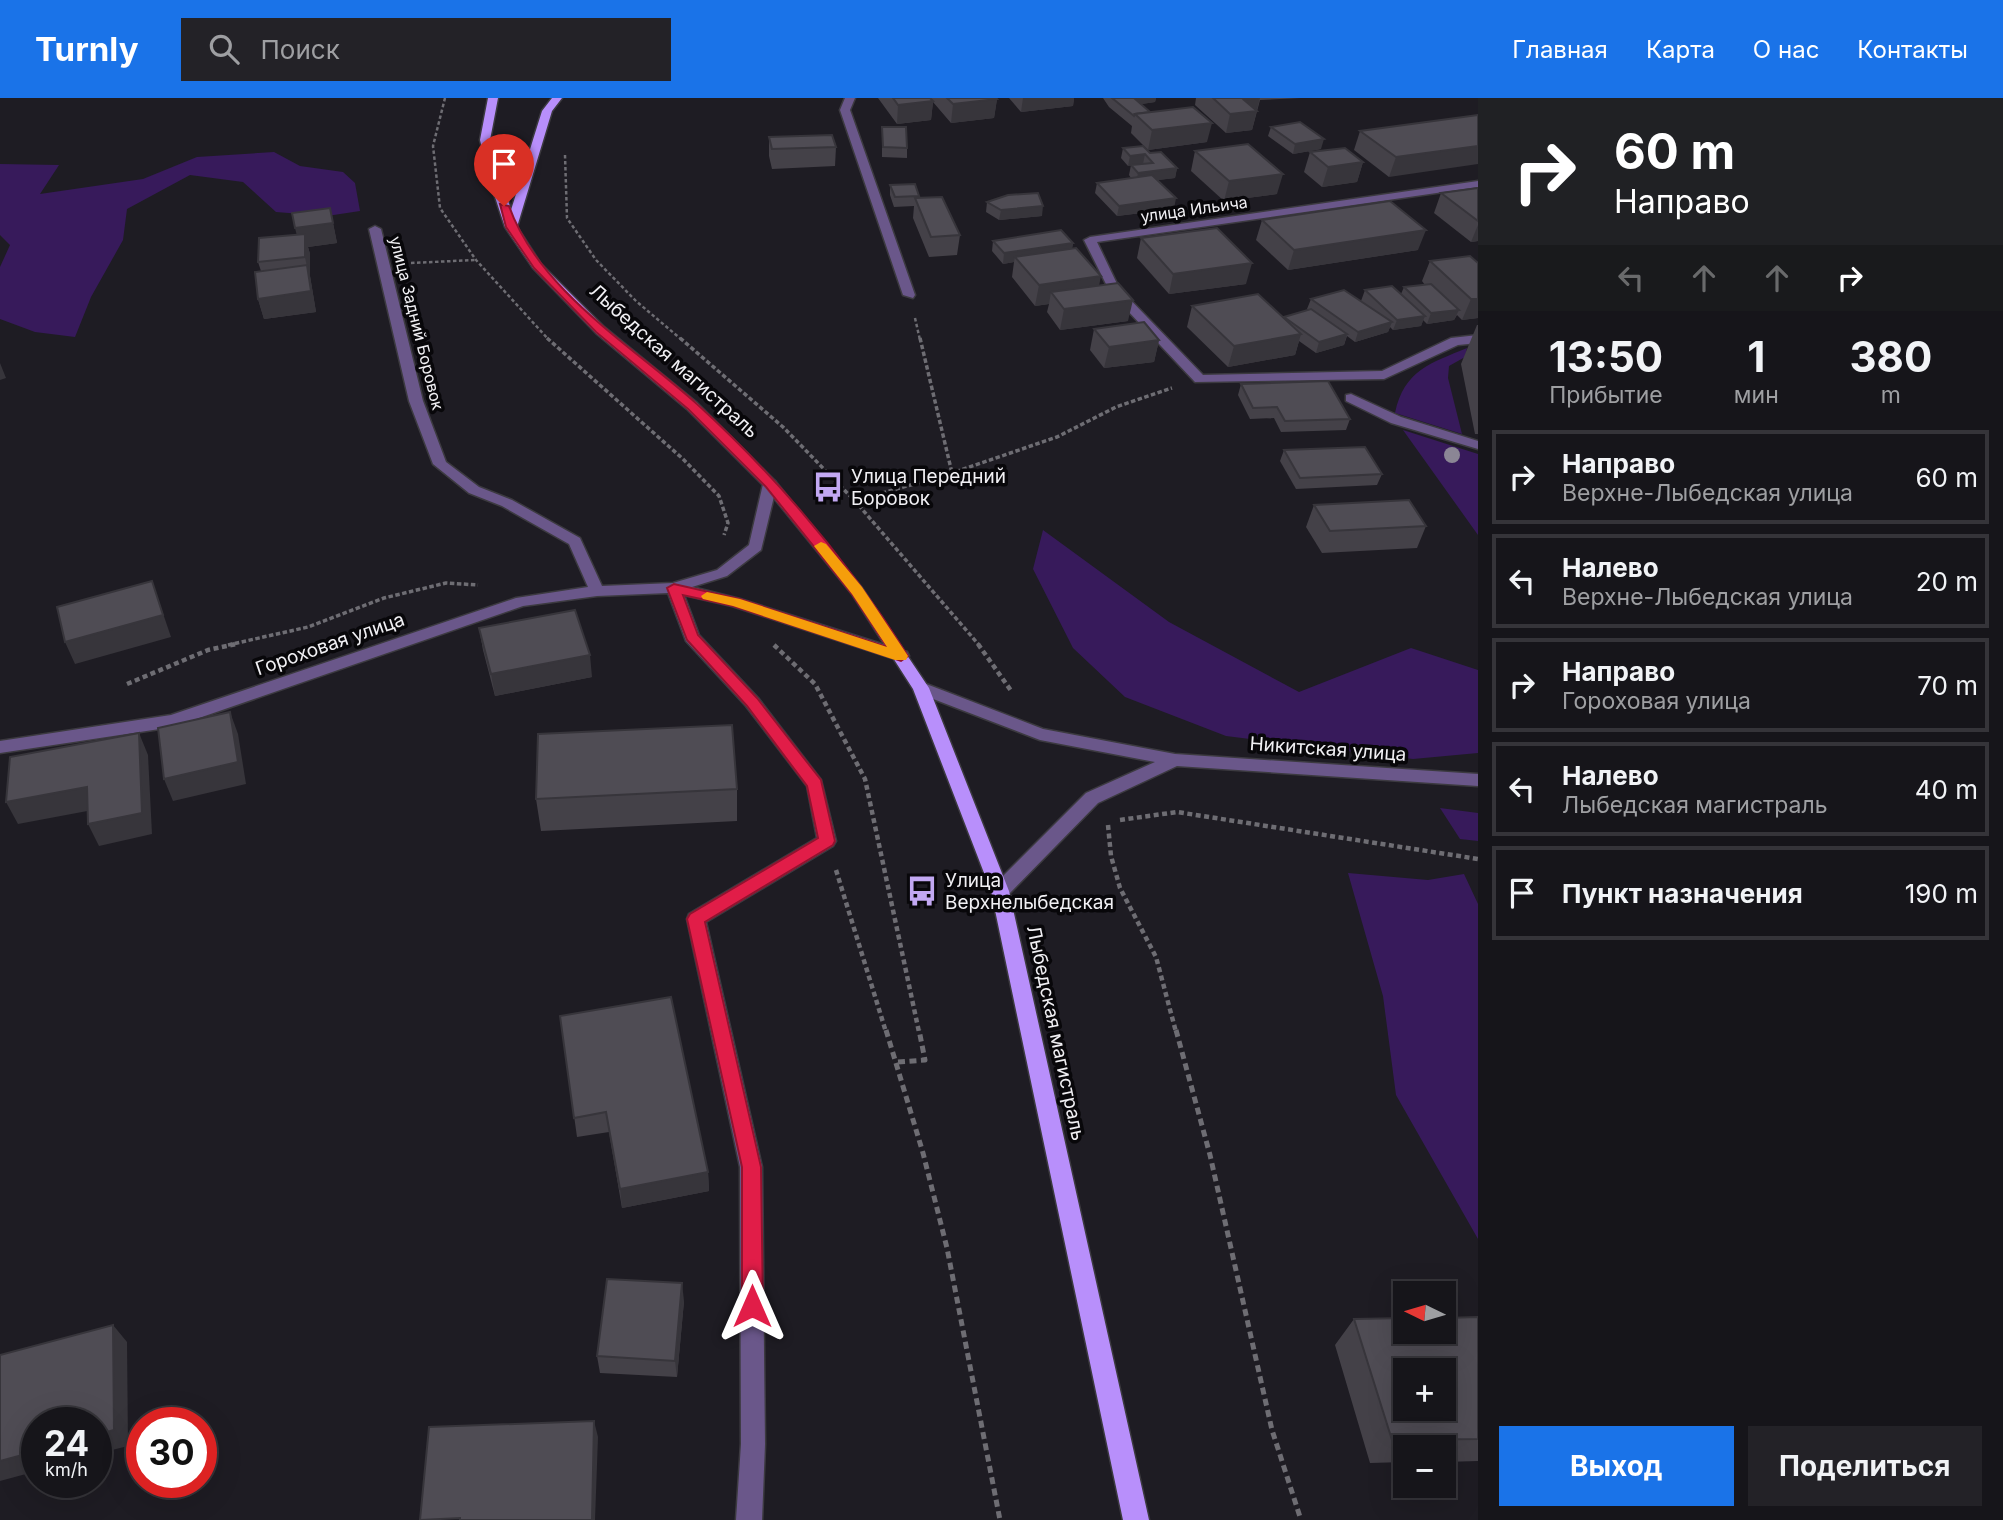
<!DOCTYPE html>
<html lang="ru">
<head>
<meta charset="utf-8">
<style>
	body { margin:0; font-family:Inter,sans-serif; background:#232227; color:#f1f3f6; height:100vh; display:flex; flex-direction:column; font-size:26px; white-space:nowrap }
	* { box-sizing:border-box; margin:0 }
	p { font-size:23px; color:#9e9fa2 }
	.icon { flex:none; width:38px; height:38px; fill:none; stroke:currentColor; stroke-width:2; stroke-linecap:round; stroke-linejoin:round }
	.map { position:relative; flex:1; overflow:hidden }
	.details { display:flex; flex-direction:column; background:#16151a; width:525px }
	.details>* { flex:none }
	.hud { background:#202124; color:#fff; overflow:hidden }
	.needle { width:46px; rotate:275deg }
	.buttons { position:absolute; left:1393px; top:1183px; display:grid; gap:14px }
	.buttons a { display:grid; place-items:center; width:63px; height:63px; border-radius:0px; background:#16151a; box-shadow:0 7px 28px #0002,0 0 0 2px #353439; font-size:35px }
	.speed { position:absolute; left:21px; top:1309px; display:flex; gap:14px; font-size:35px; font-weight:700; text-align:center }
	.speed>* { display:grid; place-content:center; width:91px; height:91px; border-radius:50%; background:#16151a; box-shadow:0 7px 28px #0002,0 0 0 2px #353439; line-height:1 }
	.speed small { font-size:18px; font-weight:400 }
	.speed .limit { border:10px solid #d22; background:#fff; color:#111 }
	.pin { position:absolute; display:grid; place-items:center; width:60px; height:60px; color:#fff; margin:-72px -30px; border-radius:50% 50% 50% 0; rotate:-45deg; box-shadow:0 0 7px #0007 }
	.pin .icon { rotate:45deg }
	.me { position:absolute; width:77px; margin:-38px; rotate:0deg; stroke-linejoin:round; filter:drop-shadow(0 0 5px #0008) }
	.turn { display:flex; align-items:center; gap:24px; height:147px; padding:0 21px; font-size:32px }
	.turn .icon { width:91px; height:91px; stroke-width:2.5 }
	.turn b { display:block; font-size:49px; line-height:60px }
	.lanes { display:flex; align-items:center; height:66px; padding:0 21px; background:#0003; justify-content:center; gap:35px; direction:ltr }
	.lanes .off { opacity:.35 }
	.eta { display:flex; justify-content:space-evenly; align-items:center; height:119px; text-align:center }
	.eta b { font-size:42px; font-weight:700; line-height:49px }
	.button { display:flex; gap:14px; margin-top:auto; padding:14px 21px }
	.button a { flex:1; height:80px; border-radius:0px; background:#1a73e8; color:#fff; font-size:28px; font-weight:700; line-height:80px; text-align:center }
	.button a+a { background:#232227; color:#f1f3f6 }
	ul { padding:0; list-style:none }
	li { display:flex; align-items:center; gap:21px; height:94px; margin:0 14px 10px; padding:0 7px; border:4px solid #353439; border-radius:0px }
	li div { flex:1 }
	li b { display:block; font-size:26px }
	li em { font-style:normal }
	header { display:flex; align-items:center; gap:42px; box-sizing:border-box; height:98px; padding:0 35px; background:#1a73e8; color:#fff }
	header strong { font-size:33px }
	nav { display:flex; gap:38px; margin-inline-start:auto; font-size:24px }
	.search { width:490px; height:63px; background:#232227; display:flex; align-items:center; gap:18px; box-sizing:border-box; padding:0 24px; border-radius:0px; color:#9e9fa2; font-size:26px }
	main { display:flex; flex:1; min-height:0 }
	.map>svg:first-child { display:block }
	.green { fill:#371a5b }
	.lines { fill:none; stroke-linecap:round; stroke-linejoin:round }
	.minor-casing { stroke:#3c3a40; stroke-width:3 }
	.major-casing { stroke:#3c3a40; stroke-width:3 }
	.path-far3 { stroke:#6e6d73; stroke-width:2.5; stroke-dasharray:3.5 2.5; stroke-linecap:butt }
	.path-far2 { stroke:#6e6d73; stroke-width:3.5; stroke-dasharray:4.5 2.5; stroke-linecap:butt }
	.path-far1 { stroke:#6e6d73; stroke-width:4.5; stroke-dasharray:5 3.5; stroke-linecap:butt }
	.path { stroke:#6e6d73; stroke-width:5; stroke-dasharray:7 4.5; stroke-linecap:butt }
	.minor { fill:#6a578a; fill-rule:evenodd }
	.major { fill:#b88ffb; fill-rule:evenodd }
	.tree { fill:#8b8695 }
	.wall { fill:#444148 }
	.shaded-wall { fill:#37353b }
	.building { fill:#4f4c54; stroke:#37353b; stroke-width:2; fill-rule:evenodd }
	.route { fill:#e11d48; stroke:#92132f; stroke-width:2 }
	.slow { fill:#f59e0b }
	.labels { text-anchor:middle; dominant-baseline:central; stroke-width:7; stroke-linejoin:round; paint-order:stroke }
	.far-street-label { font-size:16px; fill:#f1f0f4; stroke:#08070a }
	.street-label { font-size:19px; fill:#f1f0f4; stroke:#08070a }
	.poi-label { font-size:19px; fill:#f1f0f4; stroke:#08070a; text-anchor:start }
</style>
</head>
<body>
<header>
<strong>Turnly</strong>
<div class="search"><svg class="icon" aria-label="search" viewBox="0 0 24 24"><circle cx="10" cy="10" r="6"/><path d="M15 15l6 6"/></svg>Поиск</div>
<nav><a>Главная</a><a>Карта</a><a>О нас</a><a>Контакты</a></nav>
</header>
<main>
<div class="map">
<svg width="1478" height="1422" viewBox="0 0 1478 1422">
	<rect width="100%" height="100%" fill="#1e1c23"/>
	<!-- green -->
	<g class="green">
		<path d="M274 54 300 68 343 74 355 85 360 113 327 118 276 114 243 84 190 77 127 111 123 142 91 199 75 239 35 234 0 221V169L10 147 0 137V66L59 67 40 96 143 81 197 59Z"/>
		<path d="M1467 250 1465 259 1449 268 1448 280 1462 336 1395 315C1404 272 1431 265 1467 250Z"/>
		<path d="M1403 332 1478 356V437Z"/>
		<path d="M1043 432 1169 524 1299 594 1411 550 1478 572V655L1413 661 1226 638 1125 599 1073 550 1033 471Z"/>
		<path d="M1440 710 1478 715V743L1460 741Z"/>
		<path d="M1348 775 1428 782 1464 776 1478 806V1141L1396 997 1383 898Z"/>
	</g>
	<g class="lines">
		<!-- minor casing -->
		<g class="minor-casing">
			<g id="minor">
				<path d="M845 0H855L850 12 915 197 913 200 903 197 840 12Z"/>
				<path d="M1478 83V89L1097 144 1119 190 1203 277 1382 273 1451 240 1478 237V245L1458 247 1384 281 1195 284 1110 194 1084 142 1090 139Z"/>
				<path d="M375 128 381 131 423 303 446 364 479 389 512 402 580 440 602 488 673 485 717 472 749 447 763 386 765 383H775L777 386 761 452 727 478 692 489 740 501 907 554 909 558 901 563 732 508 684 497 699 537 758 600 821 682 836 743 833 748 706 824 762 1069 765 1346 762 1422H736L741 1346 740 1069 687 821 689 816 817 740 807 688 746 608 686 543 668 495 597 498 523 508 173 629 0 655V643L171 617 516 500 588 489 569 446 502 408 469 395 433 366 409 303 369 131Z"/>
				<path d="M1351 296 1401 319 1478 343V351L1391 325 1346 303V297Z"/>
				<path d="M921 584 1043 631 1175 656 1478 676V688L1177 668 1098 705 1007 798 1000 800 993 798 991 793 993 788 1086 695 1155 664 1040 642 915 594 913 590Z"/>
			</g>
		</g>
		<!-- major casing -->
		<g class="major-casing">
			<path id="major" d="M488 0H498L490 42 511 112 542 13 552 0H562L552 13 517 129 541 166 604 229 697 305 775 383 862 490 929 590 1009 793 1149 1422H1123L991 793 913 591 852 496 765 389 687 311 596 235 533 170 505 129 491 87 480 42Z"/>
		</g>
		<!-- path-far3 -->
		<g class="path-far3">
			<path d="M445 0 433 48 440 110 476 162 549 242"/>
			<path d="M565 57 567 120 596 162 636 203 682 242"/>
			<path d="M411 165 475 162"/>
			<path d="M915 220 920 242"/>
		</g>
		<!-- path-far2 -->
		<g class="path-far2">
			<path d="M547 240 683 361 719 398 728 425 724 437"/>
			<path d="M680 240 783 329 855 403 979 547"/>
			<path d="M920 240 952 375"/>
			<path d="M855 403 952 375 1057 339 1116 309 1172 290"/>
			<path d="M228 547 308 529 384 500 446 485 478 487"/>
		</g>
		<!-- path-far1 -->
		<g class="path-far1">
			<path d="M978 546 1012 594"/>
			<path d="M774 547 815 586 865 681 919 934"/>
			<path d="M127 586 208 552 236 546"/>
			<path d="M1120 722 1177 714 1478 761"/>
			<path d="M1108 727 1111 758 1120 790 1156 859 1176 934"/>
			<path d="M836 772 886 934"/>
		</g>
		<!-- path -->
		<g class="path">
			<path d="M886 932 923 1055 947 1150 1000 1422"/>
			<path d="M1176 932 1210 1057 1272 1332 1301 1422"/>
			<path d="M898 964 925 962 919 932"/>
		</g>
		<!-- minor -->
		<use href="#minor" class="minor"/>
		<!-- major -->
		<use href="#major" class="major"/>
	</g>
	<!-- trees -->
	<circle class="tree" cx="1452" cy="357" r="8"/>
	<!-- wall -->
	<g class="wall">
		<path d="M878 0H996L997 1 994 20 951 25 933 4 931 22 897 26Z"/>
		<path d="M1009 0H1074L1073 8 1021 14Z"/>
		<path d="M1103 0H1156L1155 4 1141 6 1150 14 1207 44 1148 52 1131 35 1132 28 1109 9Z"/>
		<path d="M1196 0H1301L1260 2 1252 32 1226 35 1195 7Z"/>
		<path d="M1478 17 1389 79 1354 52 1360 33Z"/>
		<path d="M882 29 907 50V60L882 59Z"/>
		<path d="M1271 29 1321 51 1293 56 1268 38Z"/>
		<path d="M769 39 836 49 835 68 772 71 769 58Z"/>
		<path d="M1123 50 1150 55 1177 70 1175 80 1157 82 1174 111 1117 118 1095 95 1097 85 1131 80 1129 77 1131 67 1128 68 1121 60Z"/>
		<path d="M1195 53 1277 96 1224 103 1191 73Z"/>
		<path d="M1310 54 1363 64 1357 84 1322 89 1304 74Z"/>
		<path d="M890 87 919 98V100L960 137 957 157 929 159 913 120 914 108 894 109 890 97Z"/>
		<path d="M1478 90V143L1471 144 1434 115 1441 95Z"/>
		<path d="M987 104 1042 118 999 122 986 114Z"/>
		<path d="M330 110 337 145 308 149 310 156V178L316 214 264 221 258 201 261 173 258 164 297 137Z"/>
		<path d="M1262 122 1418 152 1288 172 1256 142Z"/>
		<path d="M1141 140 1246 186 1169 196 1137 160Z"/>
		<path d="M993 143 1073 145 1072 151 1099 188 1128 223 1060 232 1047 214 1049 206 1035 208 1012 179 1014 164 1003 166 992 153Z"/>
		<path d="M1470 158 1478 220 1462 222 1457 217 1454 222 1427 226 1423 222 1421 228 1393 232 1390 229 1388 234 1355 244 1347 238 1344 247 1316 255 1299 243 1295 257 1228 269 1187 229 1192 208 1284 220 1309 212 1307 211 1311 201 1361 203 1365 192 1401 196 1404 189 1425 187 1422 183 1430 163Z"/>
		<path d="M1477 227H1478V336H1475L1461 266Z"/>
		<path d="M1094 231 1159 242 1154 264 1104 270 1090 252Z"/>
		<path d="M1241 286 1350 321 1346 332 1281 334 1274 320 1250 321 1238 297Z"/>
		<path d="M1284 352 1382 376 1377 387 1296 391 1280 363Z"/>
		<path d="M1314 407 1426 428 1417 450 1322 455 1306 429Z"/>
		<path d="M479 530 592 579 495 598 483 552Z"/>
		<path d="M737 691V723L541 733 536 701Z"/>
		<path d="M560 918 708 1074 709 1093 622 1110 609 1034 577 1039Z"/>
		<path d="M684 1203 677 1279 600 1275 597 1258Z"/>
		<path d="M1478 1219V1363L1444 1364V1349H1405V1364L1370 1365 1335 1247 1354 1221Z"/>
	</g>
	<!-- shaded-wall -->
	<g class="shaded-wall">
		<path d="M1023 0H1074L1073 8 1021 14Z"/>
		<path d="M1132 0H1156L1155 4 1130 8Z"/>
		<path d="M1260 0 1252 32 1226 35 1230 16 1244 2Z"/>
		<path d="M997 1 994 20 951 25 953 6Z"/>
		<path d="M933 3 931 22 897 26 898 7Z"/>
		<path d="M1212 25 1207 44 1148 52 1152 32Z"/>
		<path d="M1324 41 1321 51 1293 56 1295 46Z"/>
		<path d="M1478 48V66L1389 79 1396 59Z"/>
		<path d="M1145 56 1143 66 1128 68 1130 58Z"/>
		<path d="M1363 64 1357 84 1322 89 1328 69Z"/>
		<path d="M1177 70 1175 80 1136 85 1138 75Z"/>
		<path d="M1283 76 1277 96 1224 103 1229 83Z"/>
		<path d="M1176 100 1174 111 1117 118 1119 108Z"/>
		<path d="M1043 108 1042 118 999 122 1001 112Z"/>
		<path d="M333 125 337 145 308 149 310 156V178L316 214 264 221 258 201 308 174 305 159 300 150 295 130Z"/>
		<path d="M1478 127V143L1471 144Z"/>
		<path d="M1426 132 1418 152 1288 172 1294 152Z"/>
		<path d="M1073 145 1071 155 1015 159 1014 164 1003 166 1004 155Z"/>
		<path d="M1252 165 1246 186 1169 196 1173 176Z"/>
		<path d="M1101 178 1097 198 1051 194 1049 206 1035 208 1039 187Z"/>
		<path d="M1471 201H1478V220L1462 222Z"/>
		<path d="M1133 202 1128 223 1060 232 1064 211Z"/>
		<path d="M1459 212 1454 222 1427 226 1431 215Z"/>
		<path d="M1425 218 1421 228 1393 232 1397 222Z"/>
		<path d="M1392 224 1388 234 1355 244 1358 234Z"/>
		<path d="M1301 236 1295 257 1228 269 1234 248Z"/>
		<path d="M1347 236 1344 247 1316 255 1319 244Z"/>
		<path d="M1159 242 1154 264 1104 270 1109 249Z"/>
		<path d="M0 265 6 280 0 282Z"/>
		<path d="M152 483 171 539 75 566 65 544Z"/>
		<path d="M590 557 592 579 495 598 491 576Z"/>
		<path d="M230 614 238 636 246 686 173 703 164 681Z"/>
		<path d="M139 635 148 657 152 736 99 748 88 726Z"/>
		<path d="M87 689 98 711 18 726 6 704Z"/>
		<path d="M708 1074 709 1093 622 1110 620 1091Z"/>
		<path d="M682 1185 684 1203 677 1279 675 1263Z"/>
		<path d="M113 1227 127 1244 128 1348 96 1356V1337Z"/>
		<path d="M594 1323 598 1339 595 1422H592Z"/>
		<path d="M37 1353V1373L0 1383V1363Z"/>
	</g>
	<!-- building -->
	<g class="building">
		<path d="M893 0H930L933 3 898 7Z"/>
		<path d="M947 0H996L997 1 953 6Z"/>
		<path d="M1112 0H1134L1150 14 1135 16 1134 18Z"/>
		<path d="M1213 0H1258L1244 2 1257 13 1230 16Z"/>
		<path d="M1193 9 1212 25 1152 32 1135 16Z"/>
		<path d="M1478 17V48L1396 59 1360 33Z"/>
		<path d="M1300 24 1324 41 1295 46 1271 29Z"/>
		<path d="M882 29H906L907 50 883 49Z"/>
		<path d="M832 37 836 49 772 51 769 39Z"/>
		<path d="M1248 46 1283 76 1229 83 1195 53Z"/>
		<path d="M1143 48 1150 55 1161 54 1177 70 1138 75 1131 67 1153 65 1145 56 1130 58 1123 50Z"/>
		<path d="M1345 50 1363 64 1328 69 1310 54Z"/>
		<path d="M1152 77 1176 100 1119 108 1097 85Z"/>
		<path d="M915 86 919 98 895 99 890 87Z"/>
		<path d="M1478 90V123L1441 95Z"/>
		<path d="M1038 95 1043 108 1001 112 987 104 1008 97Z"/>
		<path d="M942 99 960 137 931 139 915 100Z"/>
		<path d="M1390 103 1426 132 1294 152 1262 122Z"/>
		<path d="M330 110 333 125 295 130 292 115Z"/>
		<path d="M1217 130 1252 165 1173 176 1141 140Z"/>
		<path d="M1061 132 1073 145 1004 155 993 143Z"/>
		<path d="M305 136V159L258 164 259 140Z"/>
		<path d="M1076 150 1101 178 1039 187 1015 159Z"/>
		<path d="M1470 158 1478 165V201H1471L1430 163Z"/>
		<path d="M307 167 311 193 258 201 255 174Z"/>
		<path d="M1118 185 1133 202 1064 211 1051 194Z"/>
		<path d="M1431 186 1459 212 1431 215 1404 189Z"/>
		<path d="M1392 188 1425 218 1397 222 1365 192Z"/>
		<path d="M1344 192 1392 224 1358 234 1311 201Z"/>
		<path d="M1258 196 1301 236 1234 248 1192 208Z"/>
		<path d="M1311 211 1347 236 1319 244 1284 219Z"/>
		<path d="M1144 224 1159 242 1109 249 1094 231Z"/>
		<path d="M1328 283 1350 321 1285 323 1277 309 1253 310 1241 286Z"/>
		<path d="M1365 349 1382 376 1300 380 1284 352Z"/>
		<path d="M1409 402 1426 428 1330 433 1314 407Z"/>
		<path d="M152 483 163 517 65 544 57 509Z"/>
		<path d="M575 512 590 557 491 576 479 530Z"/>
		<path d="M230 614 238 664 164 681 158 630Z"/>
		<path d="M732 627 737 691 536 701 538 636Z"/>
		<path d="M139 635 142 715 88 726 87 689 6 704 10 659Z"/>
		<path d="M671 899 708 1074 620 1091 606 1014 574 1020 560 918Z"/>
		<path d="M607 1181 682 1185 675 1263 597 1258Z"/>
		<path d="M1478 1219V1341L1392 1342 1354 1221 1405 1220V1234H1444V1220ZM1405 1272H1444V1311H1405Z"/>
		<path d="M113 1227 114 1332 96 1337V1325H37V1353L0 1363V1257Z"/>
		<path d="M594 1323 592 1422H460V1420L420 1422 429 1329Z"/>
	</g>
	<!-- route -->
	<path class="route" d="M500 106 509 108C539 193 633 248 697 306 777 379 850 466 908 558L901 563 733 508 683 497 698 537 757 600 821 682 835 743 833 747 705 824 761 1069 763 1208 760 1215 752 1218 745 1215 742 1208V1069L687 821 690 816 818 740 807 688 747 608 687 542 667 490 674 486 740 501 887 549 852 496 766 389 688 311 596 234 534 170 506 129Z"/>
	<!-- slow -->
	<path class="slow" d="M821 444 826 446 862 489 908 558 906 562H895L733 508 703 501 701 498 707 494 740 501 887 549 852 496 814 448Z"/>
	<!-- icons -->
	<defs>
		<g id="bus-bare" transform="scale(2.415)"><path d="M-5-6H5V4H4V6H2V4H-2V6H-4V4H-5ZM-3.5-4V0h7V-4ZM-3.5 1.2v1.5H-2V1.2ZM2 1.2v1.5H3.5V1.2Z" fill="#c2a8f2" stroke="#08070a" stroke-width="2.5" paint-order="stroke"/></g>
	</defs>
	<g fill-rule="evenodd">
		<use href="#bus-bare" x="828" y="389"/>
		<use href="#bus-bare" x="922" y="793"/>
	</g>
	<g class="labels">
		<!-- far-street labels -->
		<g class="far-street-label">
			<text transform="translate(1194 111) rotate(-8)">улица Ильича</text>
			<text transform="translate(417 225) rotate(76)">улица Задний Боровок</text>
		</g>
		<!-- street labels -->
		<g class="street-label">
			<text transform="translate(674 263) rotate(42)">Лыбедская магистраль</text>
			<text transform="translate(330 546) rotate(-19)">Гороховая улица</text>
			<text transform="translate(1328 651) rotate(4)">Никитская улица</text>
			<text transform="translate(1056 935) rotate(78)">Лыбедская магистраль</text>
		</g>
		<!-- poi labels -->
		<g class="poi-label">
			<text x="851" y="378">Улица Передний<tspan x="851" dy="22">Боровок</tspan></text>
			<text x="945" y="782">Улица<tspan x="945" dy="22">Верхнелыбедская</tspan></text>
		</g>
	</g>
</svg>
<div class="buttons">
<a><svg class="needle" viewBox="-14 -14 28 28"><path d="M0-13l5 13h-10z" fill="#e53935"/><path d="M0 13l5-13h-10z" fill="#9e9fa2"/></svg></a>
<a>+</a>
<a>−</a>
</div>
<div class="speed"><div>24<small>km/h</small></div><div class="limit">30</div></div>
<div class="pin" style="left:504px;top:108px;background:#d93025"><svg class="icon" aria-label="arrive" viewBox="0 0 24 24"><path d="M6 21V4h12l-3 4 3 4H6"/></svg></div>
<svg class="me" style="left:752px;top:1208px" viewBox="-20 -20 40 40"><path d="M0-17L14 15 0 8-14 15z" fill="#e11d48" stroke="#fff" stroke-width="4"/></svg>
</div>
<section class="details">
<div class="hud">
<div class="turn"><svg class="icon" aria-label="right" viewBox="0 0 24 24"><path d="M7 20v-9h11M14 6l5 5-5 5"/></svg><div><b>60 m</b>Направо</div></div>
<div class="lanes"><svg class="icon off" aria-label="left" viewBox="0 0 24 24"><path d="M17 20v-9H6M10 6l-5 5 5 5"/></svg><svg class="icon off" aria-label="ahead" viewBox="0 0 24 24"><path d="M12 20V5M6 11l6-6 6 6"/></svg><svg class="icon off" aria-label="ahead" viewBox="0 0 24 24"><path d="M12 20V5M6 11l6-6 6 6"/></svg><svg class="icon" aria-label="right" viewBox="0 0 24 24"><path d="M7 20v-9h11M14 6l5 5-5 5"/></svg></div>
</div>
<div class="eta">
<div><b>13:50</b><p>Прибытие</p></div>
<div><b>1</b><p>мин</p></div>
<div><b>380</b><p>m</p></div>
</div>
<ul>
<li><svg class="icon" aria-label="right" viewBox="0 0 24 24"><path d="M7 20v-9h11M14 6l5 5-5 5"/></svg><div><b>Направо</b><p>Верхне-Лыбедская улица</p></div><em>60 m</em></li>
<li><svg class="icon" aria-label="left" viewBox="0 0 24 24"><path d="M17 20v-9H6M10 6l-5 5 5 5"/></svg><div><b>Налево</b><p>Верхне-Лыбедская улица</p></div><em>20 m</em></li>
<li><svg class="icon" aria-label="right" viewBox="0 0 24 24"><path d="M7 20v-9h11M14 6l5 5-5 5"/></svg><div><b>Направо</b><p>Гороховая улица</p></div><em>70 m</em></li>
<li><svg class="icon" aria-label="left" viewBox="0 0 24 24"><path d="M17 20v-9H6M10 6l-5 5 5 5"/></svg><div><b>Налево</b><p>Лыбедская магистраль</p></div><em>40 m</em></li>
<li><svg class="icon" aria-label="arrive" viewBox="0 0 24 24"><path d="M6 21V4h12l-3 4 3 4H6"/></svg><div><b>Пункт назначения</b></div><em>190 m</em></li>
</ul>
<div class="button"><a>Выход</a><a>Поделиться</a></div>
</section>
</main>
</body>
</html>
